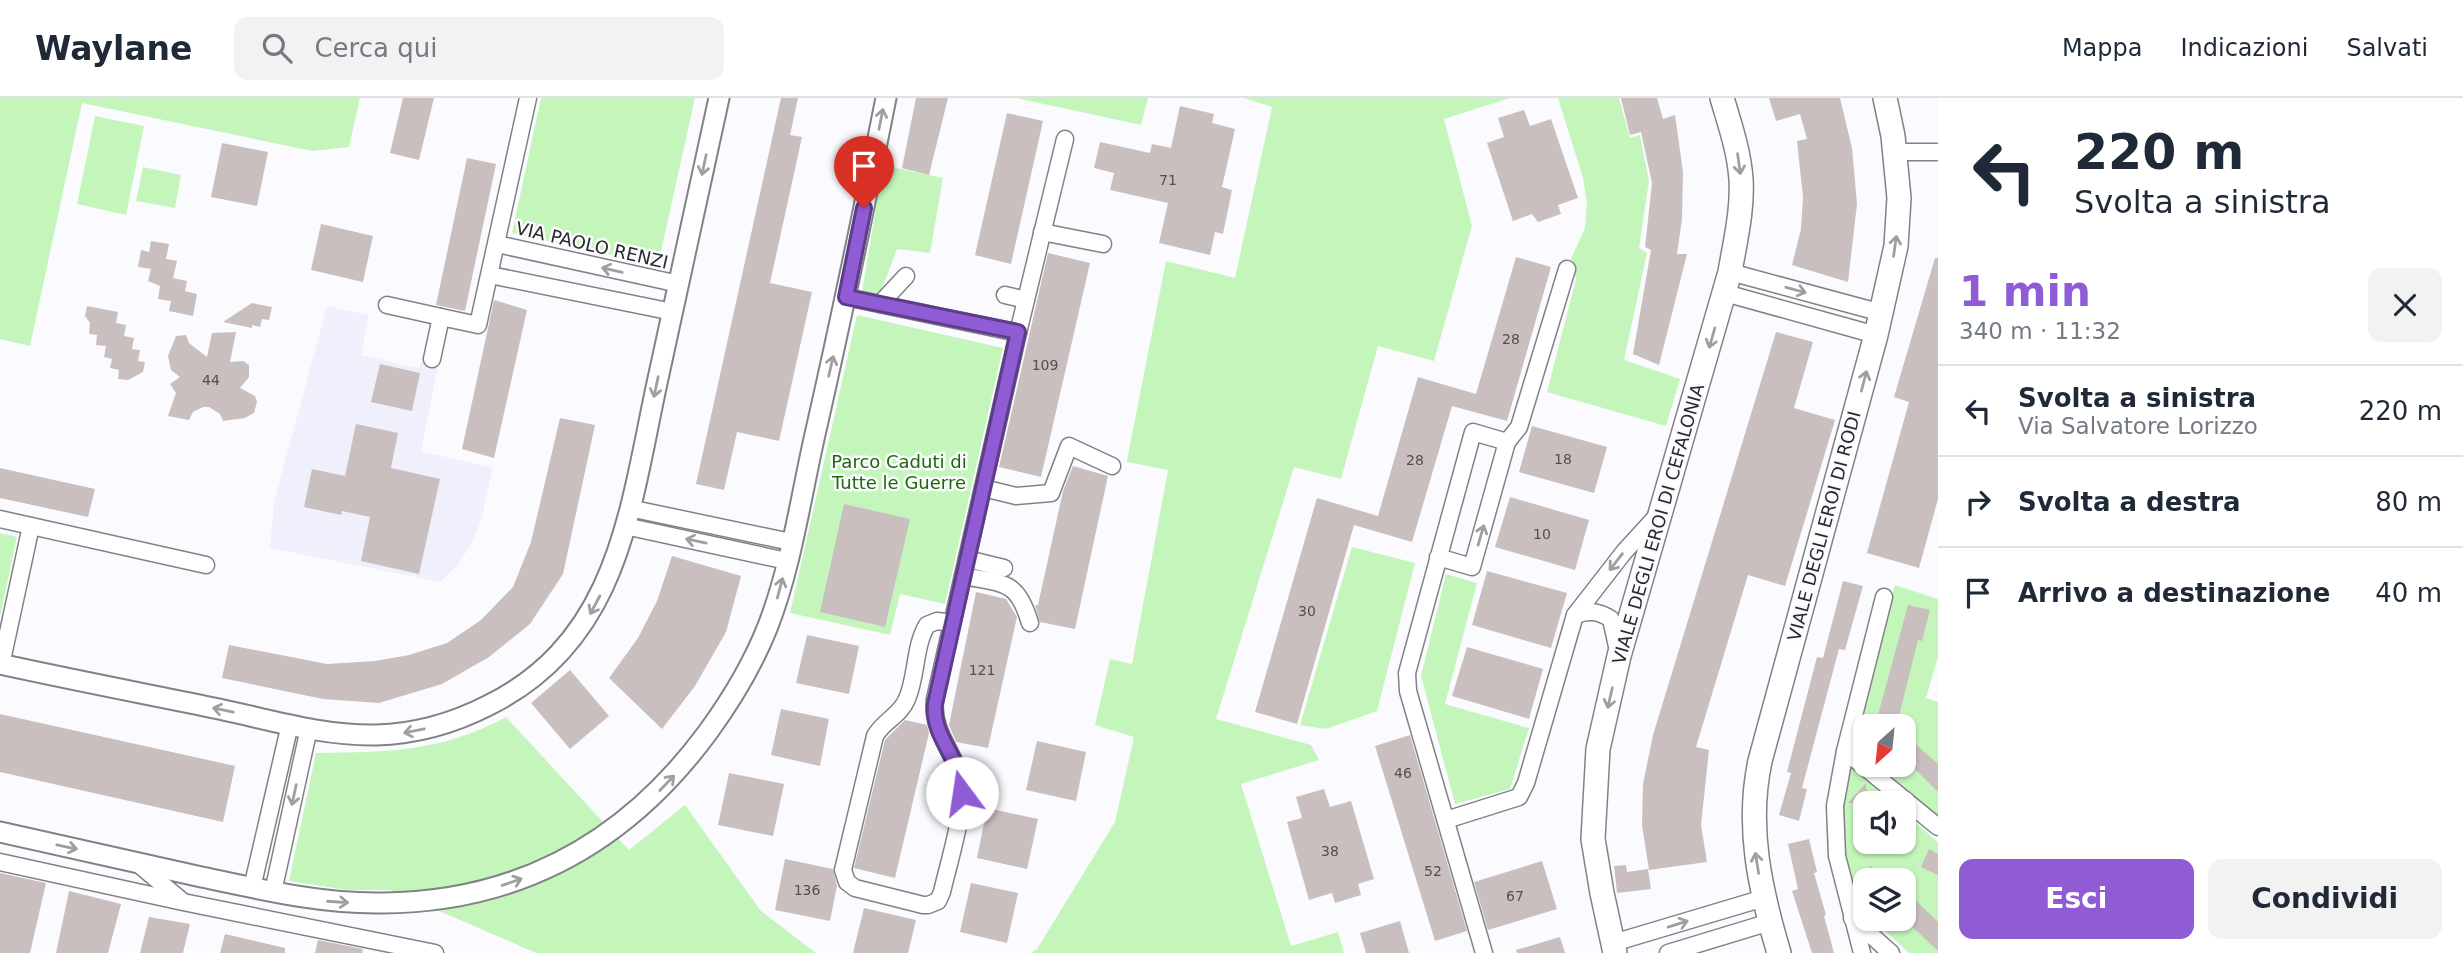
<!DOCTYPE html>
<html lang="it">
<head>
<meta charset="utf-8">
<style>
	body { margin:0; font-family:"DejaVu Sans",sans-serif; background:#f2f2f3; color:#1f2937; height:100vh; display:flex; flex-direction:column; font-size:26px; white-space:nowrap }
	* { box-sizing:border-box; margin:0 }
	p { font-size:23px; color:#747a83 }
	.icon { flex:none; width:38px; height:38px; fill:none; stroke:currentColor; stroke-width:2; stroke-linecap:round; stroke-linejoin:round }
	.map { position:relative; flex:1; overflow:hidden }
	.sheet { display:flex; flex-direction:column; background:#fff; width:525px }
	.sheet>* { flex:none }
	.banner { background:#fff; color:#1f2937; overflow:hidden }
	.needle { width:46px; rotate:207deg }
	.controls { position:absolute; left:1853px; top:616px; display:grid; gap:14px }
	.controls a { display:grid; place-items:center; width:63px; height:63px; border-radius:14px; background:#fff; box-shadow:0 2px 5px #0004; font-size:35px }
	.pin { position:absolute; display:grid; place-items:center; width:60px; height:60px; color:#fff; margin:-72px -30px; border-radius:50% 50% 50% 0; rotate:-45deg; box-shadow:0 0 7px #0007 }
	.pin .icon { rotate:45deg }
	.me { position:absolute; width:77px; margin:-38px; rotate:346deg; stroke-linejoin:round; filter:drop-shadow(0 0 5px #0008) }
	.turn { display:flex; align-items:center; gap:24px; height:147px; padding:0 21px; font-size:32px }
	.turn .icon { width:91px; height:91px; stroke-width:2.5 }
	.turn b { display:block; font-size:49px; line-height:60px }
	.round { display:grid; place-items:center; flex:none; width:74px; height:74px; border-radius:14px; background:#f2f2f3 }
	.head { display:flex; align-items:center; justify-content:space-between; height:119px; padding:0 21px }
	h1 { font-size:42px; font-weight:800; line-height:52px; color:#905cd5 }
	.button { display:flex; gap:14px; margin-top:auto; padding:14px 21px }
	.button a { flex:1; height:80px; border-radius:14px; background:#905cd5; color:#fff; font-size:28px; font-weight:800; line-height:80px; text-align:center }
	.button a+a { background:#f2f2f3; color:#1f2937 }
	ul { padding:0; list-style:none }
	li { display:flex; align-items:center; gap:21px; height:91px; padding:0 21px; border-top:2px solid #e0e1e3 }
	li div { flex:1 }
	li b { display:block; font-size:26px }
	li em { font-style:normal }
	header { display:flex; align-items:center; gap:42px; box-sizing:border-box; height:98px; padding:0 35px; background:#fff; border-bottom:2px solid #e0e1e3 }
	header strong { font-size:33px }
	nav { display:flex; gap:38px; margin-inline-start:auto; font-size:24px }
	.search { width:490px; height:63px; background:#f2f2f3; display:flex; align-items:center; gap:18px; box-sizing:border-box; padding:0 24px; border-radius:14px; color:#747a83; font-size:26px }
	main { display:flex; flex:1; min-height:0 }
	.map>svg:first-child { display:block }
	.built { fill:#f0f0fd }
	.green { fill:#c4f6bb }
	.building { fill:#c9bfbe }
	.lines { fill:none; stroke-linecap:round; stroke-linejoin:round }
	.minor-casing { stroke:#818188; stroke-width:19 }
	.tertiary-casing { stroke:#818188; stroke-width:23 }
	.secondary-casing { stroke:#818188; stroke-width:26 }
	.minor { stroke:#fff; stroke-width:16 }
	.tertiary { stroke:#fff; stroke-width:19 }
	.secondary { stroke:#fff; stroke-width:23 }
	.oneway { stroke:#9f9fa0 }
	.route-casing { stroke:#5e3c8a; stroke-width:18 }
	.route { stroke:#905cd5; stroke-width:12 }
	.labels { text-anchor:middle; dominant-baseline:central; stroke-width:5; stroke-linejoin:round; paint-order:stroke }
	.number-label { font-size:14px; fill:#524f51 }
	.street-label { font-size:18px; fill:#2a2a2d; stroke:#fbfbff }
	.park-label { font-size:18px; fill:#1c6909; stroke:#fbfbff }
</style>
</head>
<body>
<header>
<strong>Waylane</strong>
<div class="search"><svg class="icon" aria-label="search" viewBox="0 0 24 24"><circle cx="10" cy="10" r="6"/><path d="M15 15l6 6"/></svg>Cerca qui</div>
<nav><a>Mappa</a><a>Indicazioni</a><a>Salvati</a></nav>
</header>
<main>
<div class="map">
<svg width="1938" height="855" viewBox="0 0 1938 855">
	<rect width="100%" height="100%" fill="#fbfbff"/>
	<!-- built -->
	<path class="built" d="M327 208 369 217 361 257 419 270 423 259 439 263 421 353 493 370 481 423 471 446 458 467 440 484 270 450 274 404Z"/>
	<!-- green -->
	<g class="green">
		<path d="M0 0H360L349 49 312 53 82 5 30 248 0 241Z"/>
		<path d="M541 0H695L658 167 512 135Z"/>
		<path d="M1016 0H1148L1141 27Z"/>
		<path d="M1244 0H1510L1444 21 1472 128 1434 263 1378 248 1341 381 1294 369 1216 621 1311 647 1319 662 1241 686 1291 848 1338 834 1344 855H1031L1037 851 1115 724 1134 639 1095 627 1110 561 1132 566 1168 372 1127 364 1128 357 1166 163 1235 180 1272 9Z"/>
		<path d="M1558 0H1619L1630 40 1640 37 1649 83 1639 150 1647 155 1624 262 1680 281 1666 328 1547 294 1576 181 1571 161 1585 130 1587 106 1583 80Z"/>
		<path d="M95 18 144 28 126 117 77 106Z"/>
		<path d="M883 67 943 80 930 155 897 151 879 199 862 194Z"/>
		<path d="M143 69 181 77 175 110 136 103Z"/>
		<path d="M857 217 1003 250 945 506 900 496 890 537 790 515Z"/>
		<path d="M0 435 17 439 0 519Z"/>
		<path d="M1352 449 1415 465 1377 613 1326 631 1300 627Z"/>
		<path d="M1446 476 1477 485 1445 606 1529 630 1510 691 1455 706 1421 578Z"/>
		<path d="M1895 487 1938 501V559L1926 600 1938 604V719L1878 667H1904V628H1866L1865 657 1852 648Z"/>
		<path d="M506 619 629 752 685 707 761 813 816 855H536L391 792H347L289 783 316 655C386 654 442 654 506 619Z"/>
		<path d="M1851 670 1857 673 1893 705H1866V744H1904V715L1938 744V855H1909L1872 821H1904V782H1866L1865 815 1853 803 1840 755 1844 675Z"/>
	</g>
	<!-- building -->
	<g class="building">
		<path d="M403 0H434L419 62 390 55Z"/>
		<path d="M781 0H798L790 37 802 39 770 185 812 194 779 343 737 334 724 392 696 386Z"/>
		<path d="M916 0H948L929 77 902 70Z"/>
		<path d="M1621 0H1657L1663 21 1675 17 1683 74 1682 121 1677 156H1687L1659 267 1633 256 1651 152 1645 149 1652 85 1641 34 1630 37Z"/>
		<path d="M1769 0H1840L1852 50 1857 106 1848 184 1792 167 1801 131 1803 99 1797 43 1807 41 1800 16 1776 23Z"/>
		<path d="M1180 8 1214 16 1212 25 1235 31 1222 89 1232 92 1223 136 1215 134 1210 157 1159 145 1168 105 1110 92 1114 75 1094 70 1100 44 1150 55 1152 46 1171 50Z"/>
		<path d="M1524 12 1530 28 1551 21 1578 100 1558 107 1561 116 1538 124 1532 116 1513 123 1487 45 1504 39 1498 20Z"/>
		<path d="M1007 15 1043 23 1011 166 975 157Z"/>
		<path d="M222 45 268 54 257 108 211 99Z"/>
		<path d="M467 60 496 66 465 213 436 207Z"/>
		<path d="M321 126 373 138 363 184 311 172Z"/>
		<path d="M151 143 169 146 166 161 177 163 173 180 187 183 185 193 197 196 193 218 169 213 171 203 158 201 160 188 148 183 151 171 138 169 141 152 149 154Z"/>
		<path d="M1048 155 1090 165 1041 379 999 369Z"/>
		<path d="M1516 159 1551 169 1507 323 1452 308 1412 444 1354 427 1297 626 1255 614 1317 400 1378 418 1418 279 1476 296Z"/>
		<path d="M1935 160H1938V401L1919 470 1867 455 1909 304 1894 299Z"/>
		<path d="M494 202 527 212 494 360 462 351Z"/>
		<path d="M252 205 272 209 269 222 262 221 260 229 252 227V230L223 224Z"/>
		<path d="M87 208 118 214 116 225 126 227 124 238 134 240 132 251 140 252 138 263 145 264 143 274 128 282 118 281 119 272 110 270 112 261 104 259 106 248 96 247 97 237 89 236 90 225 85 218Z"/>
		<path d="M236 234 230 264 243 263 249 267V279L240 290 255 298 257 304 254 315 245 320 223 323 220 316 209 309H203L193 314 189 322 168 318 176 295 170 286 180 279 171 272 168 258 176 238 186 237 189 245 207 259 212 235Z"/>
		<path d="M1776 234 1813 244 1794 310 1835 322 1785 488 1748 477 1696 649 1709 652 1701 727 1707 764 1649 772 1642 727 1643 686 1653 637Z"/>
		<path d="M380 266 420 275 412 313 371 304Z"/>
		<path d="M560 320 595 327 563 476 530 526 489 559 442 586 379 605 323 601 222 580 229 547 327 566 375 563 409 557 447 545 481 522 513 489 531 444Z"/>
		<path d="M356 326 398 335 391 370 440 381 419 476 361 463 370 419 342 413 341 417 304 409 312 371 345 378Z"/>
		<path d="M1532 328 1607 349 1594 395 1519 374Z"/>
		<path d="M1073 368 1108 378 1075 531 1040 524 1035 507H1038L1063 393Z"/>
		<path d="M0 370 95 391 88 419 0 400Z"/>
		<path d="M1510 399 1589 422 1575 472 1495 449Z"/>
		<path d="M844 406 910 421 885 529 820 514Z"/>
		<path d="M672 458 741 478 726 534 695 588 662 631 609 580 638 540 657 503Z"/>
		<path d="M1487 473 1567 495 1551 550 1472 527Z"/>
		<path d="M1843 483 1863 488 1845 552 1839 551 1802 690 1807 691 1799 723 1779 717 1791 675 1787 674 1817 559 1823 560Z"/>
		<path d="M976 494 1006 501 1017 519 988 650 956 644 949 627Z"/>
		<path d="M1908 507 1930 512 1922 543 1918 542 1898 622 1878 617Z"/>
		<path d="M807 537 859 548 849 596 796 585Z"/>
		<path d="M1467 549 1543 571 1529 621 1452 598Z"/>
		<path d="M570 572 609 618 570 651 531 605Z"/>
		<path d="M781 611 829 621 820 668 771 657Z"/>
		<path d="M0 616 235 668 223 724 0 674Z"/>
		<path d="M905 622 927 627 929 635 895 780 854 770 885 642Z"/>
		<path d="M1904 636 1938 666V694L1912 668 1904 663Z"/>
		<path d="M1410 637 1467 833 1435 843 1375 648Z"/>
		<path d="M1037 643 1086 654 1076 703 1026 692Z"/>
		<path d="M729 675 784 686 773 738 718 727Z"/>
		<path d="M1866 685V691L1882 705H1866V718L1852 705H1848Z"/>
		<path d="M1324 691 1330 709 1351 703 1374 781 1358 786 1361 797 1335 805 1332 795 1309 802 1287 724 1302 720 1296 699Z"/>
		<path d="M987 710 1038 721 1027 771 977 760Z"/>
		<path d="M1809 741 1817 774 1814 775 1826 817 1824 818 1834 855H1812L1792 793 1798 791 1788 746Z"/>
		<path d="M1929 751 1938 756V777L1921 769Z"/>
		<path d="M785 761 833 771 837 788 830 823 775 812Z"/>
		<path d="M1542 763 1557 811 1488 832 1474 784Z"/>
		<path d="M1626 767 1627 774 1648 771 1651 791 1617 795 1614 768Z"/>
		<path d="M1871 768 1886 782H1858Z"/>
		<path d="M0 775 46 785 30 855H0Z"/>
		<path d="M971 785 1018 795 1007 845 960 834Z"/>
		<path d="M1904 791 1938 824V853L1904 821Z"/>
		<path d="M69 793 121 806 108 855H56Z"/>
		<path d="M864 810 916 822 908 855H853Z"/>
		<path d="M149 819 190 826 183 855H140Z"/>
		<path d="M1400 823 1409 855H1366L1360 835Z"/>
		<path d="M225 836 285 850V855H220Z"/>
		<path d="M1560 839 1565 855H1517L1516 852Z"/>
		<path d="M318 842 363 851 362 855H315Z"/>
	</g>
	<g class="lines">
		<!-- minor casing -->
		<g class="minor-casing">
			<g id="minor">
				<path d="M1895 54H1938"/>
				<path d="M1042 134 1103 146"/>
				<path d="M497 146 679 186"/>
				<path d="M1730 174 1882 215"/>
				<path d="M490 177 673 214"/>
				<path d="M1725 195 1876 237"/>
				<path d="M1005 197 1026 202"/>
				<path d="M846 199 1018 235"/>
				<path d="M880 206 906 178"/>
				<path d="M387 207 441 219"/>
				<path d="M432 261 441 219 478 227 528 0"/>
				<path d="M1507 344 1519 329 1567 171"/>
				<path d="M983 390 1016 398 1051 395 1069 348 1112 368"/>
				<path d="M629 410 791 444"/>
				<path d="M0 421 206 467"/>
				<path d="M625 428 787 463"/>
				<path d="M1438 459 1472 469 1507 344 1473 334 1407 575 1408 593 1484 855"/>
				<path d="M967 461 1004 470"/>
				<path d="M963 478C1003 486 1017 481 1030 525"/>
				<path d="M1575 517C1589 512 1598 513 1611 521L1618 553"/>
				<path d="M952 525 937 523 927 527C914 549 917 578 907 601 900 618 883 623 875 638L843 772 847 784 855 790 923 807H928L938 803 942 794C948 767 967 707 961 682 954 653 931 633 935 601L1018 235 1065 41"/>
				<path d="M1 567 31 428"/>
				<path d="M1845 653 1938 729"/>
				<path d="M1446 722 1519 699 1526 685 1575 517 1624 454 1656 419"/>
				<path d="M0 764 183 804 435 855"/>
				<path d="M137 765 181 802"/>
				<path d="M252 790 290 626"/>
				<path d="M273 794 309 630"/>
				<path d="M1852 820 1891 855"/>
				<path d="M1613 845 1764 800"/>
				<path d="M1668 855 1770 824"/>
				<path d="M1862 855 1837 758 1835 708 1845 653 1884 499"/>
			</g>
		</g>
		<!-- tertiary casing -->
		<g class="tertiary-casing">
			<g id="tertiary">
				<path d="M0 566C73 582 146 596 219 611 271 622 323 638 376 637 415 636 454 625 489 607 622 541 630 406 659 276 679 184 699 92 719 0"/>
				<path d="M0 734C66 749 132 763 197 778 259 791 319 806 382 805 520 804 627 744 708 634 732 601 753 566 768 528 792 466 801 397 816 332 841 222 864 111 886 0"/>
			</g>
		</g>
		<!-- secondary casing -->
		<g class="secondary-casing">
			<g id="secondary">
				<path d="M1615 855 1602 795 1593 741 1598 651 1619 558 1730 174C1735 144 1743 112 1741 81 1739 53 1730 27 1722 0"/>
				<path d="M1779 855C1760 791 1746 729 1760 663L1876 237 1896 148 1899 100 1893 38 1885 0"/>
			</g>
		</g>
		<!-- minor -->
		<use href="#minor" class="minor"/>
		<!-- tertiary -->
		<use href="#tertiary" class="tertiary"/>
		<!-- secondary -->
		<use href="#secondary" class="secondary"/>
	</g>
	<!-- one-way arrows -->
	<defs><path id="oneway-shaft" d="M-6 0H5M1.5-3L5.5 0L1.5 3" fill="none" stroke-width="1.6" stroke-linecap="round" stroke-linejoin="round" transform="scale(1.75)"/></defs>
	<g class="oneway">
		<use href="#oneway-shaft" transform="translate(881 21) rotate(-79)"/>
		<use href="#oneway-shaft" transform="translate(1739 66) rotate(82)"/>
		<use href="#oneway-shaft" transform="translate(704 67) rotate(102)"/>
		<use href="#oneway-shaft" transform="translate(1895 148) rotate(-82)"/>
		<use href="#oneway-shaft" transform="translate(612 172) rotate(-167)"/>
		<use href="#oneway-shaft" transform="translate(1796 192) rotate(15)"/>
		<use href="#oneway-shaft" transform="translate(1712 240) rotate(106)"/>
		<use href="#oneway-shaft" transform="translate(831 268) rotate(-77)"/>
		<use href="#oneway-shaft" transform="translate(1864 283) rotate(-75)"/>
		<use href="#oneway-shaft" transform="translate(656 289) rotate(102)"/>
		<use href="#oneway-shaft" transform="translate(1481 437) rotate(-74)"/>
		<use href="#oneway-shaft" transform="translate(696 443) rotate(-168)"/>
		<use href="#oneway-shaft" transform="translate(1616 464) rotate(128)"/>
		<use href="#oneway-shaft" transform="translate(780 490) rotate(-75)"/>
		<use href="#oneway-shaft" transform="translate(595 507) rotate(118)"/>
		<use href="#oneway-shaft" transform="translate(1610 600) rotate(103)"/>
		<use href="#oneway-shaft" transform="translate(223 612) rotate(-168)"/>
		<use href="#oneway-shaft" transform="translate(414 633) rotate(169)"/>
		<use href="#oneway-shaft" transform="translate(667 685) rotate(-46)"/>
		<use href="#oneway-shaft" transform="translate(294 697) rotate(102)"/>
		<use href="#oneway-shaft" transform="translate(67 749) rotate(12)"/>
		<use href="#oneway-shaft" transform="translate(1757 765) rotate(-99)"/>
		<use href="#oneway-shaft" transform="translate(512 784) rotate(-19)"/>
		<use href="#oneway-shaft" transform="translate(338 804) rotate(4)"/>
		<use href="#oneway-shaft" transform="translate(1678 826) rotate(-17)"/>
	</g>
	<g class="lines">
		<!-- route casing -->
		<g class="route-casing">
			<path id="route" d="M864 110 846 199 1018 234 935 606C931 639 964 663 962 695"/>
		</g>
		<!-- route -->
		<use href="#route" class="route"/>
	</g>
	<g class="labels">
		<!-- number labels -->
		<g class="number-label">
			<text x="1168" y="82">71</text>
			<text x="1511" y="241">28</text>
			<text x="1045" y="267">109</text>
			<text x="211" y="282">44</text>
			<text x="1563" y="361">18</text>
			<text x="1415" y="362">28</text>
			<text x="1542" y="436">10</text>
			<text x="1307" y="513">30</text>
			<text x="982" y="572">121</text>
			<text x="1403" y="675">46</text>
			<text x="1330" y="753">38</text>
			<text x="1433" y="773">52</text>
			<text x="807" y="792">136</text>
			<text x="1515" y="798">67</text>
		</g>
		<!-- street labels -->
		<g class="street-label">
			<text transform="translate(592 147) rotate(13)">VIA PAOLO RENZI</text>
			<text transform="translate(1658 426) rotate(-74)">VIALE DEGLI EROI DI CEFALONIA</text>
			<text transform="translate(1824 428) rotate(-75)">VIALE DEGLI EROI DI RODI</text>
		</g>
		<!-- park labels -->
		<g class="park-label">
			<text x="899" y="363">Parco Caduti di<tspan x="899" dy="21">Tutte le Guerre</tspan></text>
		</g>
	</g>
</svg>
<div class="controls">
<a><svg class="needle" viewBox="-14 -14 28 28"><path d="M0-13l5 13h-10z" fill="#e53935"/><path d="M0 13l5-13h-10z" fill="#747a83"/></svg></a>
<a><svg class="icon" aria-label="sound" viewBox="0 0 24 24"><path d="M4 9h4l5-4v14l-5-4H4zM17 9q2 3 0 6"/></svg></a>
<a><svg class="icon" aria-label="layers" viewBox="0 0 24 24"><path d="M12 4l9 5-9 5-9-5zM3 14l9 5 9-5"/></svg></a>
</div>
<div class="pin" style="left:864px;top:110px;background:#d93025"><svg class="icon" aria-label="arrive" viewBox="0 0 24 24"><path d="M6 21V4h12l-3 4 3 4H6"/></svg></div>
<svg class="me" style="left:962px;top:695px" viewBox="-20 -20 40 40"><circle r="19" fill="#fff"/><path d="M0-13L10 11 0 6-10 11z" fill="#905cd5"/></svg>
</div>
<section class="sheet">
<div class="banner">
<div class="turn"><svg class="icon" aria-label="left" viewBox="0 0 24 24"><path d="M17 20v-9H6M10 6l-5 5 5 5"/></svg><div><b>220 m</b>Svolta a sinistra</div></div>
</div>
<div class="head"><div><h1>1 min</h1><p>340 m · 11:32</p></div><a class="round"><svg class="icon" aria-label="close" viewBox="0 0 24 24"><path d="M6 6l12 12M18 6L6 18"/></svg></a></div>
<ul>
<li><svg class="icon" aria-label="left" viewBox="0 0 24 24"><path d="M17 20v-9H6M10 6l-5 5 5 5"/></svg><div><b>Svolta a sinistra</b><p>Via Salvatore Lorizzo</p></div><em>220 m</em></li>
<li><svg class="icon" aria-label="right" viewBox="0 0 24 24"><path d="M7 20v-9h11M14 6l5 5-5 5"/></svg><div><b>Svolta a destra</b></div><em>80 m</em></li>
<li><svg class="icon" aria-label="arrive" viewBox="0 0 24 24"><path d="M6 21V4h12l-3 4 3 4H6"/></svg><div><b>Arrivo a destinazione</b></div><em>40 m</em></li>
</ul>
<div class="button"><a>Esci</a><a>Condividi</a></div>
</section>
</main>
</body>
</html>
